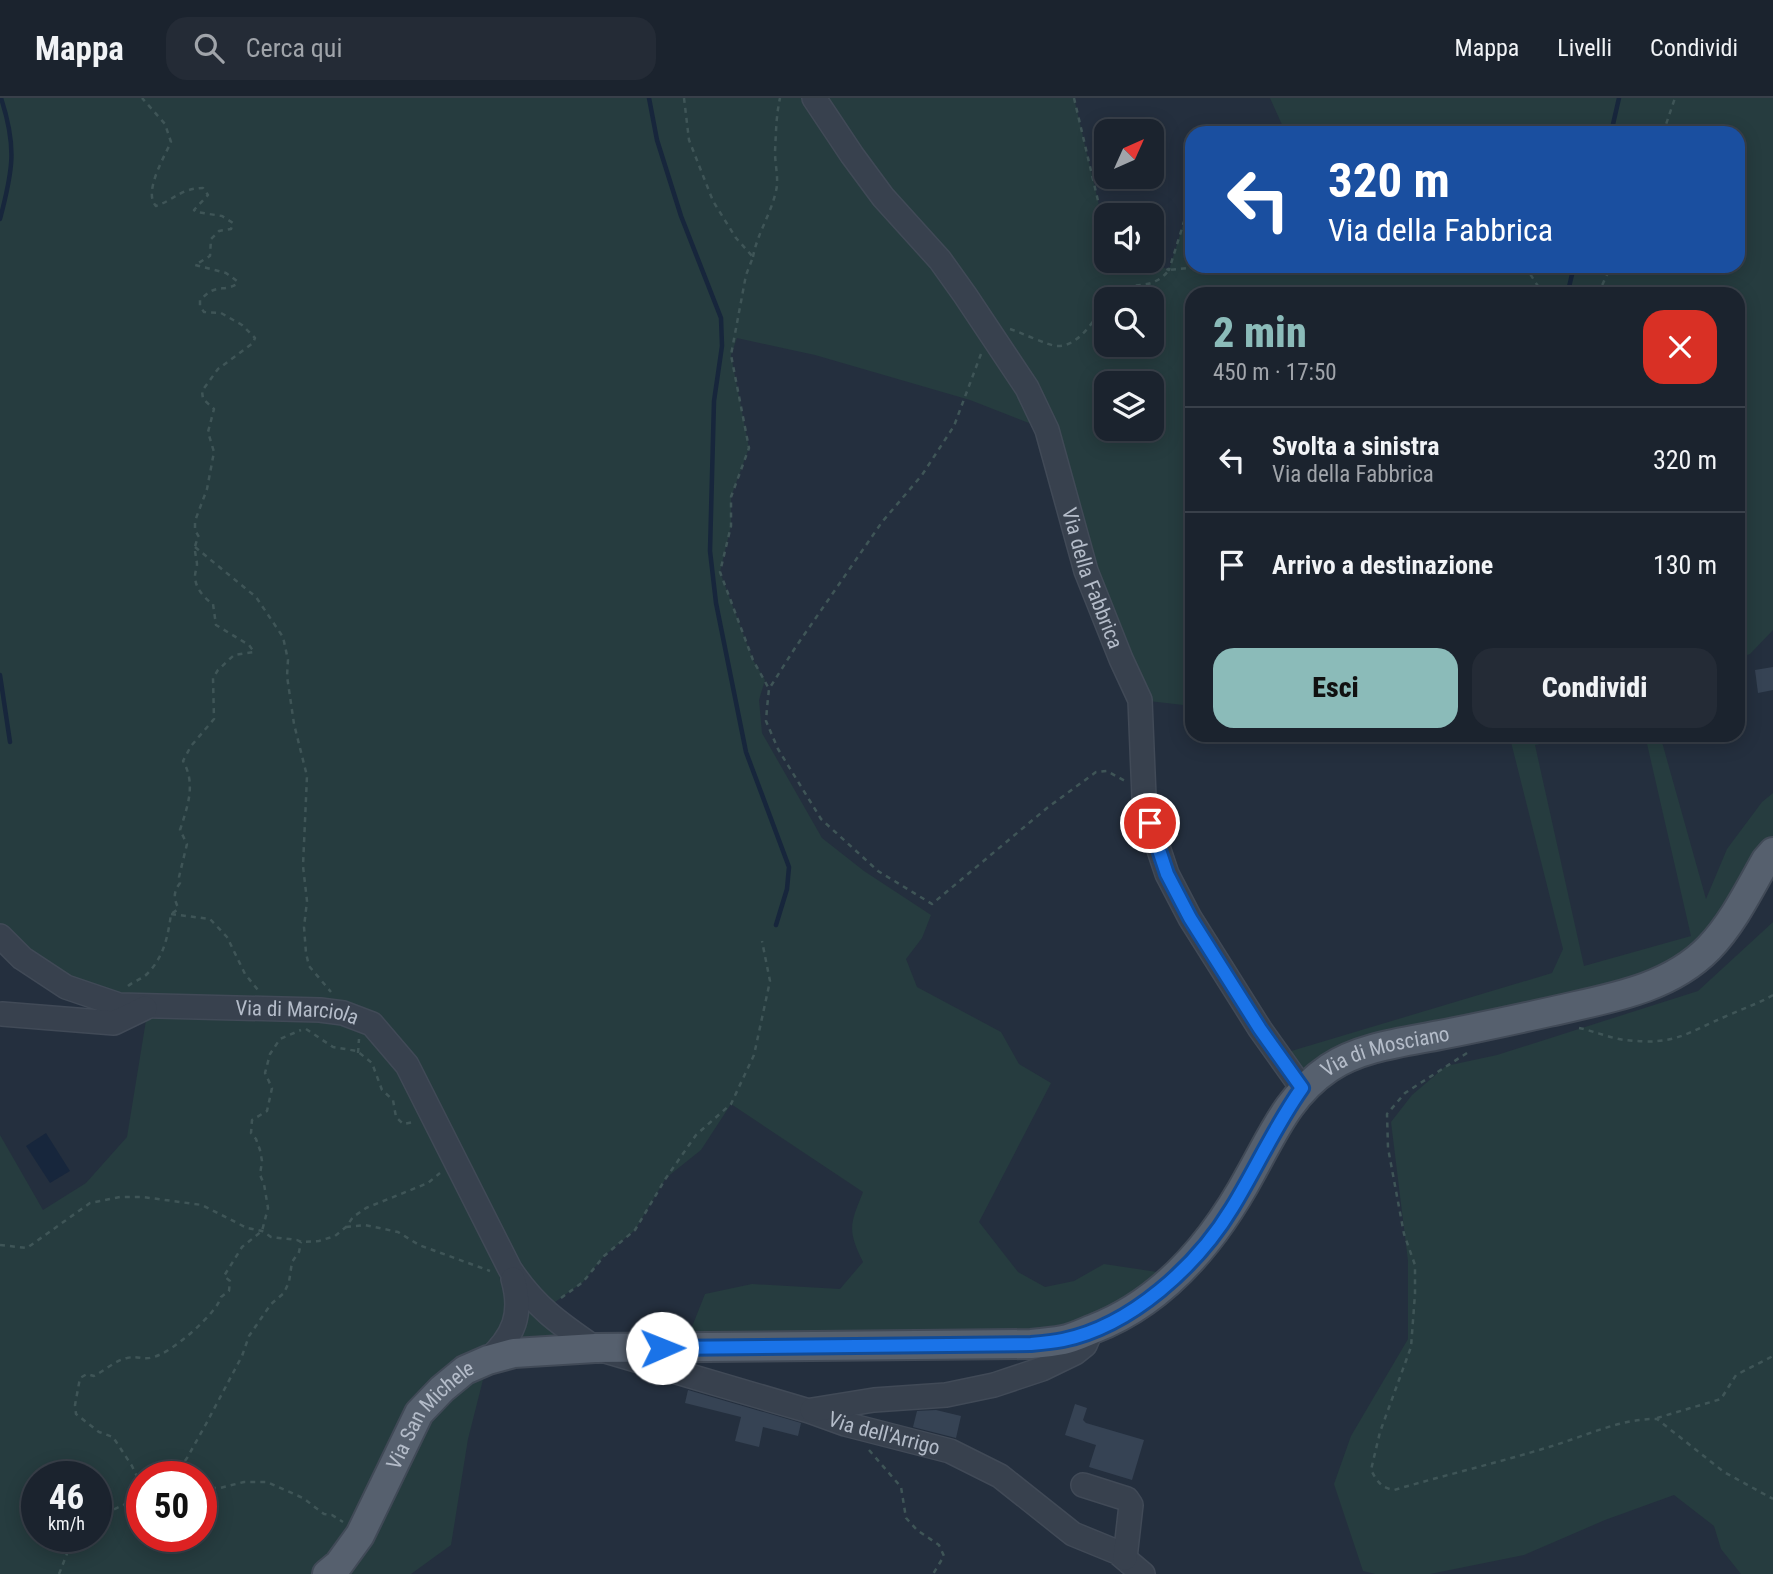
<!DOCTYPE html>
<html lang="it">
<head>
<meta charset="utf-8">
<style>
	body { margin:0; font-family:"Roboto Condensed",sans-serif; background:#242b36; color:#f1f3f6; height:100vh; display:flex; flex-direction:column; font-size:26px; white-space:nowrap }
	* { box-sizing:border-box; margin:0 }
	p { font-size:23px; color:#a0a4aa }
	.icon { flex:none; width:38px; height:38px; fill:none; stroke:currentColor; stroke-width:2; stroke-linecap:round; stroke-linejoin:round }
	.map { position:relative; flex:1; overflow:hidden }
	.panel { position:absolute; left:1185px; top:189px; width:560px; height:455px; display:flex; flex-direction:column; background:#1b232e; border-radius:21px; box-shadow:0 4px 18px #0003,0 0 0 2px #39404a }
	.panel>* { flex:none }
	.top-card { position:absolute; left:1185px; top:28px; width:560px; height:147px; border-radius:21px; box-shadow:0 4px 18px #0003,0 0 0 2px #39404a; background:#1a4fa0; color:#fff; overflow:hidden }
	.needle { width:46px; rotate:45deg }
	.tools { position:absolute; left:1094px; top:21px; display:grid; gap:14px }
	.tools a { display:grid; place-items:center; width:70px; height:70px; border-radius:14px; background:#1b232e; box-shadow:0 4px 18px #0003,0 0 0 2px #39404a; font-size:35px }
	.speed { position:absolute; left:21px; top:1363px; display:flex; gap:14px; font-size:35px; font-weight:700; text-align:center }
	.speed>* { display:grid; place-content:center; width:91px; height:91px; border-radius:50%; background:#1b232e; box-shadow:0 4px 18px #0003,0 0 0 2px #39404a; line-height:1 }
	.speed small { font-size:18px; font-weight:400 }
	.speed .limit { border:10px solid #d22; background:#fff; color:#111 }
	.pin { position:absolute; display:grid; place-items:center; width:60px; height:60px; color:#fff; margin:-30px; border:4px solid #fff; border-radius:50%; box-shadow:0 2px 7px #0007 }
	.me { position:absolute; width:77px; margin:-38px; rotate:89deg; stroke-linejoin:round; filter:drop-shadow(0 0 5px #0008) }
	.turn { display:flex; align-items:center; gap:24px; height:147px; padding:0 28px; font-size:32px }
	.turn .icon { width:91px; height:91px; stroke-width:2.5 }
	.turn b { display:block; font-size:49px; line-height:60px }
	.round { display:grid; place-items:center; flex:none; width:74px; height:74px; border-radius:21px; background:#242b36 }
	.summary { display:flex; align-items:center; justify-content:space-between; height:119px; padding:0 28px }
	h1 { font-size:42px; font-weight:800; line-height:52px; color:#8bbbb9 }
	.button { display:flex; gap:14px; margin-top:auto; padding:14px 28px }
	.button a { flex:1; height:80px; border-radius:21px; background:#8bbbb9; color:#111; font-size:28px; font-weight:800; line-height:80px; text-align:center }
	.button a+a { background:#242b36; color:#f1f3f6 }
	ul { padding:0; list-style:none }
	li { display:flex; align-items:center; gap:21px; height:105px; padding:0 28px; border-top:2px solid #39404a }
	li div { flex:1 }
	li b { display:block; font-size:26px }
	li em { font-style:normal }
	header { display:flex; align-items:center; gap:42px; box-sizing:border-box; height:98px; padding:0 35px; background:#1b232e; border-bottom:2px solid #39404a }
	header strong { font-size:33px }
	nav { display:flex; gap:38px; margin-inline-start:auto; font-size:24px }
	.search { width:490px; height:63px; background:#242b36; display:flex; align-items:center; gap:18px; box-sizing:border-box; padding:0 24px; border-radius:21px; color:#a0a4aa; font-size:26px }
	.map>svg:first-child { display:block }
	.green { fill:#263c3f; fill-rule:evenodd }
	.water { fill:#17263c }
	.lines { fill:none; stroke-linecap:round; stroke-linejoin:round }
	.stream { stroke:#17263c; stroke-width:4.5 }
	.building { fill:#364354 }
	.minor-casing { stroke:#414a57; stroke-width:26 }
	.major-casing { stroke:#414a57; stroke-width:32 }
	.path { stroke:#3f5557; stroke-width:2.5; stroke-dasharray:5 5; stroke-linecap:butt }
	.minor { stroke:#38414e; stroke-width:23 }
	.major { stroke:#56606e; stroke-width:28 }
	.route-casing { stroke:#114b97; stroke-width:18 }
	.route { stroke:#1a73e8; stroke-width:12 }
	.labels { text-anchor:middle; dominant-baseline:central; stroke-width:7; stroke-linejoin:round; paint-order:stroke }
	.street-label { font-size:21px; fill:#b4bcc9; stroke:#1d2633 }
</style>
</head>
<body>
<header>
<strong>Mappa</strong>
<div class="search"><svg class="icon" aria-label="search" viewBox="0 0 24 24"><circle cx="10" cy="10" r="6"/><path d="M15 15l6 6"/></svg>Cerca qui</div>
<nav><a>Mappa</a><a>Livelli</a><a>Condividi</a></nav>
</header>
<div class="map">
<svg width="1773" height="1476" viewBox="0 0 1773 1476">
	<rect width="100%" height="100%" fill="#242f3e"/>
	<!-- green -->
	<g class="green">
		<path d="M0 0H1074L1106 137V163H1148L1169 172 1192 98V168H1738V35H1265L1283 29 1270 0H1773V532L1750 556 1738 560V196H1192V608L1140 602 1047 332 970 302 815 257 737 240 731 257 749 350 731 399V428L720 474 753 562 765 582 759 602 762 635 822 740 864 773 931 817 922 840 906 861 917 889 1001 934 1019 966 1051 985 979 1124 1018 1174 1045 1189 1074 1183 1104 1166 1177 1177 1065 1242 684 1249 705 1196 752 1186 840 1191 863 1164C847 1131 850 1127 863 1094L731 1006 701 1052 666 1080 635 1132 604 1158 583 1184 544 1212 595 1250 488 1262 468 1341 451 1447 411 1476H0V1037L43 1112 86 1085 127 1039 148 910 119 907 0 838ZM1106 201H1152V247H1106ZM1106 285H1152V331H1106ZM37 1379H96V1438H37ZM142 1379H201V1438H142Z"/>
		<path d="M1454 637H1584L1535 647 1584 868 1691 838 1645 637H1660L1706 801 1727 751 1762 704 1773 695V754L1687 869 1451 935 1302 990 1278 957 1552 875 1563 851 1511 644Z"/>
		<path d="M1773 824V1476H1741L1721 1451 1714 1428 1674 1397 1605 1422 1524 1457 1430 1476H1375L1363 1473 1334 1386 1351 1338 1408 1241V1163L1391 1024 1412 997 1446 968 1497 957 1698 893Z"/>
	</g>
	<!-- water -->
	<path class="water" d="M46 1035 70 1073 50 1085 26 1048Z"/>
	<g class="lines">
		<!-- stream -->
		<g class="stream">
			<path d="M649 0 657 42 681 118 721 220 722 248 714 303 710 453 716 505 746 654 789 769 787 791 776 827"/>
			<path d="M1611 35 1619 0"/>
			<path d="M0 121C13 72 17 49 1 0"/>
			<path d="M1569 189 1574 168"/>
			<path d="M0 577 10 644"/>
		</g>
	</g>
	<!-- building -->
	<g class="building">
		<path d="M1773 569V592L1758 595 1755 572Z"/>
		<path d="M688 1292 801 1325 798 1338 763 1329 759 1349 735 1343 741 1319 685 1305Z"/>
		<path d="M1075 1306 1087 1310 1083 1322 1086 1325 1144 1342 1132 1382 1089 1369 1096 1347 1065 1337Z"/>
		<path d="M936 1312 961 1318 956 1340 913 1329 917 1313Z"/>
	</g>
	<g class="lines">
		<!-- minor casing -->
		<g class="minor-casing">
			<g id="minor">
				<path id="s1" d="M814 0 852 57 883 99 940 162 965 197 1027 290 1047 332 1086 473 1121 561 1140 602 1144 699 1150 725 1167 776 1190 820 1260 931 1302 990"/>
				<path id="s2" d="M0 838 22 860 66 889 119 907 320 912 343 915 372 926 407 967 510 1171C534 1208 560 1226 595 1250L809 1313 845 1326 950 1353 1000 1378 1073 1436 1117 1454 1143 1476"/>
				<path d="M2 916 114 925 145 910"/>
				<path d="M488 1262C514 1238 523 1216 513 1181"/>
				<path d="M812 1312 874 1302 946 1297 994 1287 1042 1271 1075 1255 1085 1247 1092 1231"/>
				<path d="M1083 1387 1127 1401 1131 1407 1125 1460"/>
			</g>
		</g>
		<!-- major casing -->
		<g class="major-casing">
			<g id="major">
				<path id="s3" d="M327 1476 339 1466 360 1437 419 1315 442 1291 465 1272 488 1262 514 1255 595 1250 1031 1246C1042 1245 1053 1244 1063 1242 1073 1240 1083 1235 1093 1231 1166 1203 1215 1142 1251 1075 1274 1034 1289 997 1329 970 1360 949 1404 944 1440 937 1476 930 1513 922 1549 914 1604 901 1667 893 1709 850 1733 825 1749 792 1766 762L1773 754"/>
			</g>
		</g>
		<!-- path -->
		<g class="path">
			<path d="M684 0 689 42 713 103 736 140 753 159 746 177 731 257 749 350 731 399V428L720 474 753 562 768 589"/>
			<path d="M1074 0 1106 137"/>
			<path d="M1663 35 1675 0"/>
			<path d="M753 159C757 136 771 116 776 93 779 81 775 67 775 54 776 36 776 18 780 0"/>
			<path d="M1148 163 1169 172 1192 98"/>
			<path d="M1525 168 1543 196"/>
			<path d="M1598 196 1611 168"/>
			<path d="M1110 201C1129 177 1148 198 1169 172L1208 168"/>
			<path d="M1010 231C1020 234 1049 248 1057 248 1079 249 1094 221 1106 206"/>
			<path d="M981 256 954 328 922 377 882 424 795 550 769 591 767 610 766 623 778 651 821 721 878 773 932 806 1047 710 1096 674 1107 673 1125 683"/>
			<path d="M195 449 256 499 283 539 288 562 287 578 294 626 307 678 303 768 307 803 304 829 306 855 309 868 331 894"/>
			<path d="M171 816 210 821 227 839 245 876 258 892"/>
			<path d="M128 888C134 883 142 881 147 876 164 859 168 838 171 816L177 812 178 809C173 800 174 793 180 785L179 779 187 746 180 732C188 707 196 686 183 663L191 648 214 621 213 580 218 572 234 557 254 554 249 547 216 527 213 506C204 500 195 490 195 478 195 474 197 470 197 466 196 455 192 450 199 439L195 432V423L207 391 214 354 208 334 214 311 203 301 202 293 218 271 253 245 255 240 242 227 221 215 204 214 200 208V202C218 184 221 195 237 186V183L226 175 195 167 210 158 211 141 219 133 231 131 233 125 222 118 196 114 194 112 208 97 203 90C181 90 174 102 156 108 143 95 164 59 171 44L165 26 142 0"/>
			<path d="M1579 930C1594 933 1612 941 1626 942 1675 948 1686 935 1729 917 1744 910 1758 906 1773 897"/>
			<path d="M306 931 333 949 357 953 372 965 382 992 393 1002 396 1019 403 1026 414 1024"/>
			<path d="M358 955 359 941"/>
			<path d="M1467 955 1405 995 1387 1016 1388 1050 1404 1136 1415 1167V1196L1411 1249 1380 1334 1371 1372C1377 1383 1381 1390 1394 1392 1445 1377 1497 1365 1549 1349 1583 1339 1621 1320 1657 1321L1724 1374 1773 1401"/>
			<path d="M346 1129 365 1127 398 1134 419 1147 490 1173"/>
			<path d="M0 1147 27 1150 90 1105 120 1099H143L202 1107 247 1130 262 1133 271 1139 297 1142 301 1144 319 1143 335 1138 346 1129 353 1119 366 1110 428 1085 440 1075"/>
			<path d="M561 1200 583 1184 604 1158 635 1132 666 1080 696 1037 731 1006 754 957 770 883 762 843"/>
			<path d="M1657 1320 1721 1301 1736 1277 1773 1258"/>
			<path d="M869 1352 901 1389 906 1420 917 1432 939 1447 944 1458 933 1476"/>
			<path d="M173 1379 187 1360 206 1326 242 1258 249 1238 271 1206 284 1195 289 1184 292 1164 299 1154 301 1144"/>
			<path d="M142 1389 132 1368 113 1339 99 1334 76 1316 75 1307 80 1280 87 1276 94 1278C104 1273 116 1262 127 1260 140 1257 144 1264 159 1257 175 1251 217 1215 221 1199L229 1193 230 1183 224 1178 242 1149 262 1133 268 1110 264 1086 260 1077 262 1063 260 1052 256 1041 251 1035 252 1022 267 1013 272 990 265 975 270 956 280 941 301 932"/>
			<path d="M201 1390H220L244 1384H267L303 1400 324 1416 332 1417 343 1424"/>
			<path d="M96 1420 142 1398"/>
			<path d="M59 1476 74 1438"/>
		</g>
		<!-- minor -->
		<use href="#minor" class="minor"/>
		<!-- major -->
		<use href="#major" class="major"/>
	</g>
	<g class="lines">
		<!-- route casing -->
		<g class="route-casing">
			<path id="route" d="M662 1250 1031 1246C1042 1245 1053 1244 1063 1242 1131 1228 1197 1168 1232 1110 1256 1071 1275 1028 1302 990L1260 931 1190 820 1167 776 1150 725"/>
		</g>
		<!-- route -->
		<use href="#route" class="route"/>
	</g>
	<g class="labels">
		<!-- street labels -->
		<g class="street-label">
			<text stroke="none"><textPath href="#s1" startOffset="562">Via della Fabbrica</textPath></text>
			<text stroke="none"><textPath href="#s2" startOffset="318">Via di Marciola</textPath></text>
			<text stroke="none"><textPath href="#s3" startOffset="1302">Via di Mosciano</textPath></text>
			<text stroke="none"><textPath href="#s3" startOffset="192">Via San Michele</textPath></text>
			<text stroke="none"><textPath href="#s2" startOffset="1096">Via dell'Arrigo</textPath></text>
		</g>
	</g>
</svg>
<div class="tools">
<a><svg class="needle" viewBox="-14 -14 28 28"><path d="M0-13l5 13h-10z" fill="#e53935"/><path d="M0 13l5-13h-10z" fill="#a0a4aa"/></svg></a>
<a><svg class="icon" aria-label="sound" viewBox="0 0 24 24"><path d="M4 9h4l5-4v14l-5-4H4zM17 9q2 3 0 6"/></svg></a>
<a><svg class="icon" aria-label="search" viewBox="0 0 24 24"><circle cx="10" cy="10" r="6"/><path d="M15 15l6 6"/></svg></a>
<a><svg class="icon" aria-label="layers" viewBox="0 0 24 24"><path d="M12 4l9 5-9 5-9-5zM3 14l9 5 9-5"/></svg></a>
</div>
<div class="speed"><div>46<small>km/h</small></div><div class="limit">50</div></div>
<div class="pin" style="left:1150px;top:725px;background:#d93025"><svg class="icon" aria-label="arrive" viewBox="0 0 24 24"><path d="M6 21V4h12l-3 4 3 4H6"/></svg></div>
<svg class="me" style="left:662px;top:1250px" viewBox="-20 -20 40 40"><circle r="19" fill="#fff"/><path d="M0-13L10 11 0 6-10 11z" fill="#1a73e8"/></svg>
<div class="top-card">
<div class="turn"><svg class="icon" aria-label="left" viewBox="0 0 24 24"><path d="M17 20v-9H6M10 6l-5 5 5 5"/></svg><div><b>320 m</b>Via della Fabbrica</div></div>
</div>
<section class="panel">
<div class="summary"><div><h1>2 min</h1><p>450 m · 17:50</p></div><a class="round" style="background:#d93025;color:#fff"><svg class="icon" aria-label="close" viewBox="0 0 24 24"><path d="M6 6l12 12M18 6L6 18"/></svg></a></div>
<ul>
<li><svg class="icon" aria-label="left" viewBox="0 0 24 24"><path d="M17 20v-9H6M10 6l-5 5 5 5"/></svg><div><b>Svolta a sinistra</b><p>Via della Fabbrica</p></div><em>320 m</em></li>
<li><svg class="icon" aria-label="arrive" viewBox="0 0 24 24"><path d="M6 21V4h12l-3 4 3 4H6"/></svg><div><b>Arrivo a destinazione</b></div><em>130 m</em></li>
</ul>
<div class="button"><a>Esci</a><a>Condividi</a></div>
</section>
</div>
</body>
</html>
